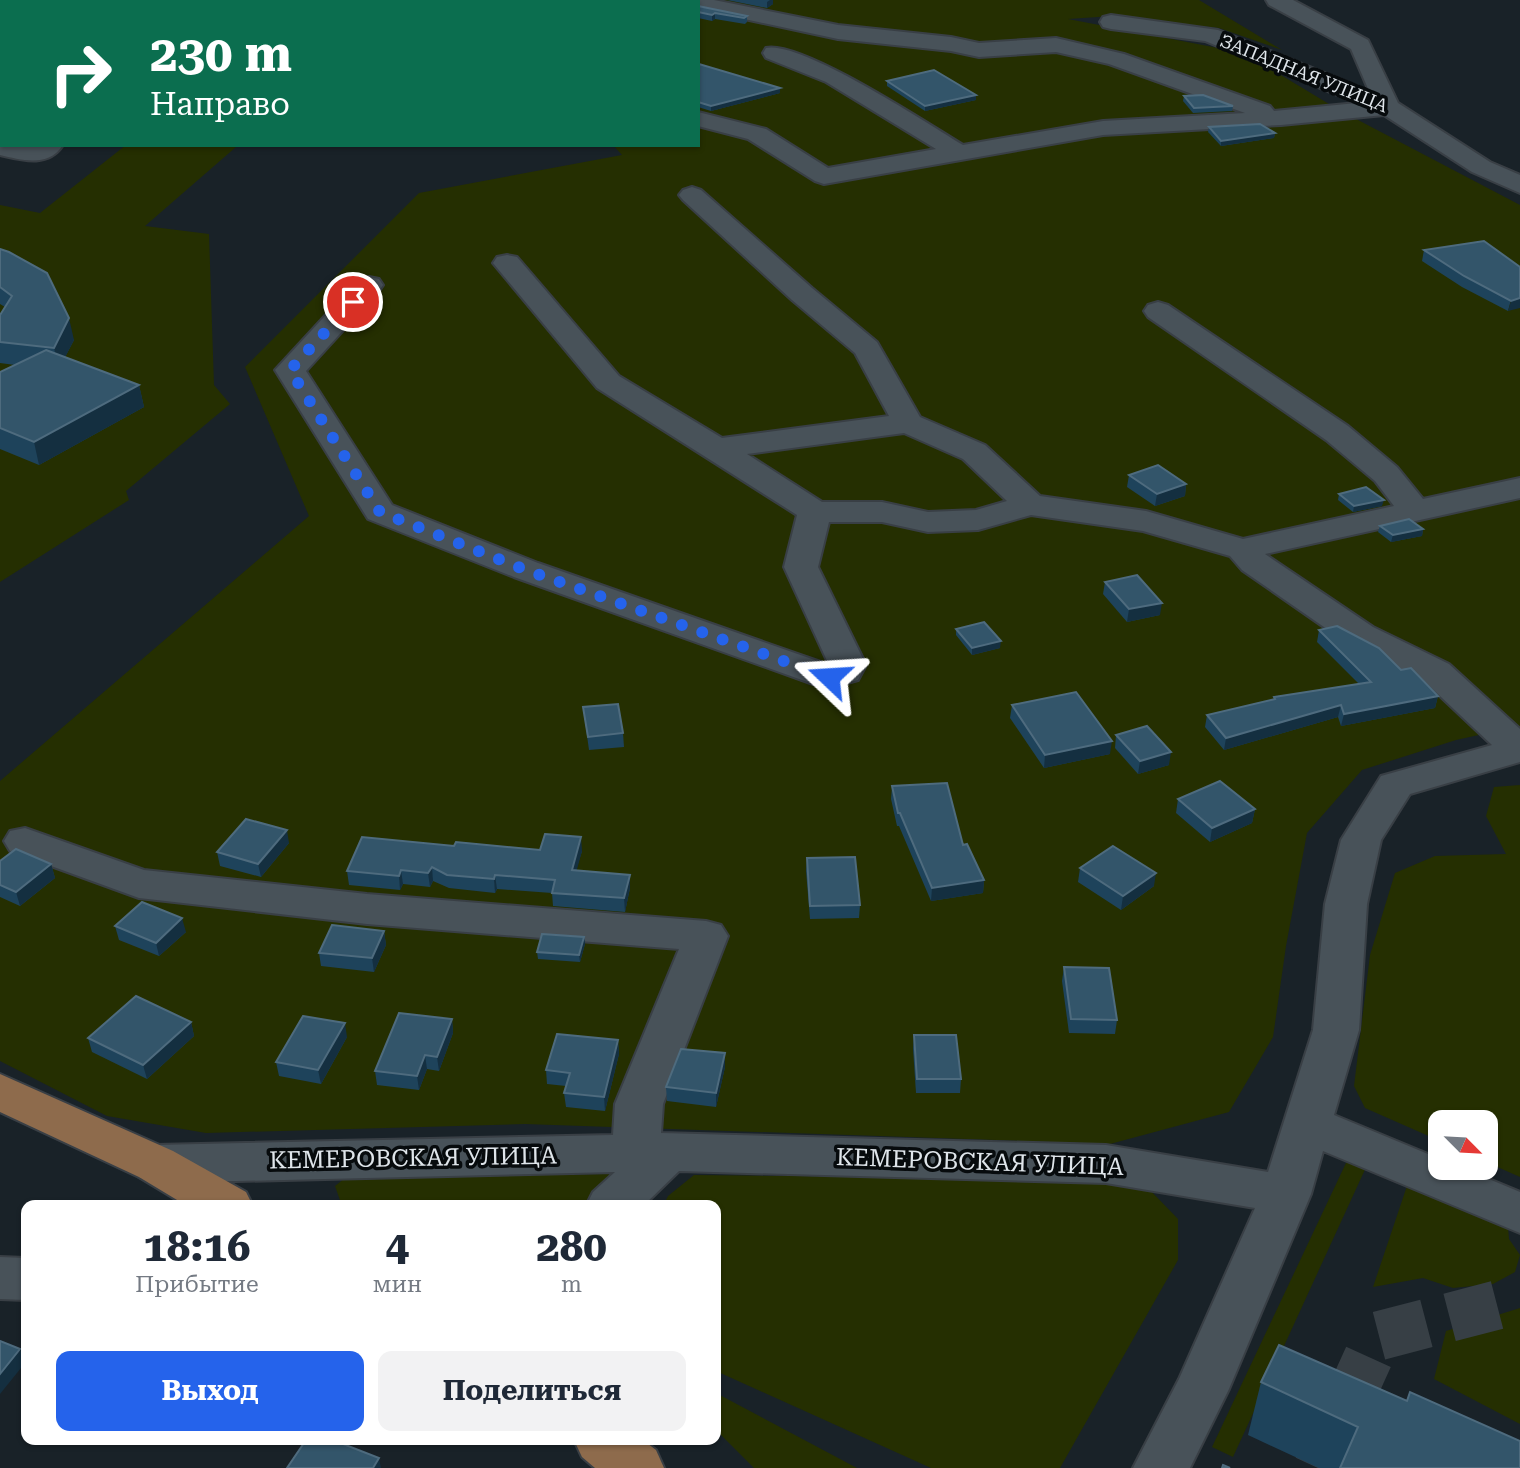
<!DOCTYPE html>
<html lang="ru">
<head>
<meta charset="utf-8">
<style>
	body { margin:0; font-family:"Roboto Serif",serif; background:#f2f2f3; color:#1f2937; height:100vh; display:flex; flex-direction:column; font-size:26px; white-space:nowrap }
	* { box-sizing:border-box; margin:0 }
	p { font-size:23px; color:#747a83 }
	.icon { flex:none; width:38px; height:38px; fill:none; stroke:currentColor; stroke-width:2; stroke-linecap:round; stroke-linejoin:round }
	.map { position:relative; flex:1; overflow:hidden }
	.details { position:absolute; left:21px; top:1200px; width:700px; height:245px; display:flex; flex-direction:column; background:#fff; border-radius:14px; box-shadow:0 2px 5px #0004 }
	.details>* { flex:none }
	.top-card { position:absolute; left:0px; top:0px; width:700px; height:147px; box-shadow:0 2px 5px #0004; background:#0b6e4f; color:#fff; overflow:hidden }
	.needle { width:46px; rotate:114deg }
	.controls { position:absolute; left:1428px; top:1110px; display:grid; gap:14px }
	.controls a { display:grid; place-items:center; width:70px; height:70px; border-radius:14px; background:#fff; box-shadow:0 2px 5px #0004; font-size:35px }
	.pin { position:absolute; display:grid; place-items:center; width:60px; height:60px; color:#fff; margin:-30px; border:4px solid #fff; border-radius:50%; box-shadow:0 2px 7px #0007 }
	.me { position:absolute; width:77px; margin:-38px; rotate:290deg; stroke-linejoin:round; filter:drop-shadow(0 0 5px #0008) }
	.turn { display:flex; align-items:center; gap:24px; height:147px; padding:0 35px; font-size:32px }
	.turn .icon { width:91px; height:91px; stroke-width:2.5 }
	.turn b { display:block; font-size:49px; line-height:60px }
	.eta { display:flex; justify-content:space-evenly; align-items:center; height:119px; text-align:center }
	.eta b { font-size:42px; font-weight:700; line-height:49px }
	.button { display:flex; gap:14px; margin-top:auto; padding:14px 35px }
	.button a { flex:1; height:80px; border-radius:14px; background:#2563eb; color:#fff; font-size:28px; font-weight:700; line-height:80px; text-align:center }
	.button a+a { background:#f2f2f3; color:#1f2937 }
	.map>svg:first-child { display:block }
	.green { fill:#252f01 }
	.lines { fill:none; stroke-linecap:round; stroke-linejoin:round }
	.minor-tunnel { stroke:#373f45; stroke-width:49; stroke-dasharray:49 24; stroke-linecap:butt }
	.minor-casing { stroke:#393f45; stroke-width:4 }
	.major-casing { stroke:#393f45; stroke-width:4 }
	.minor { fill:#485259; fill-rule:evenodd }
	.major { fill:#8e6b4c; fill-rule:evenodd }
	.wall { fill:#1e435b }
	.shaded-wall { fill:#142f40 }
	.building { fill:#33556a; stroke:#4e6b7e; stroke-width:2 }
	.route { stroke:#2563eb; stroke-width:12; stroke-dasharray:0 21.6 }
	.labels { text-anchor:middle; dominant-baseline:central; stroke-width:7; stroke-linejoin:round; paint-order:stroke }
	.far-street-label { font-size:18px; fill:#dfe5ea; stroke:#070b0d }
	.near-street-label { font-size:24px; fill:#dfe5ea; stroke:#070b0d }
</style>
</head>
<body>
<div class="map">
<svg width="1520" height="1468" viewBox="0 0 1520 1468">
	<rect width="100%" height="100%" fill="#192228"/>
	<!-- green -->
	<g class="green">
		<path d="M553 0H1199L1282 50 1219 28 1113 16 1068 19 1244 53 1339 110 1520 205V726L1456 740 1362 770 1307 833 1286 946 1273 1037 1229 1112 1110 1144 525 1124 206 1133 107 1116 0 1061V781L309 516 245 367 419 193 622 155 613 145H698V2H549Z"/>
		<path d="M126 145 236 147 145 226 209 234 214 385 230 404 126 491 129 500 0 582V205L40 213Z"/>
		<path d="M1520 785V1177L1486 1162V1122H1440V1141L1365 1108 1354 1086 1370 955 1395 873 1435 856 1506 854 1486 816 1494 787Z"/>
		<path d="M1346 1163H1368L1233 1457 1212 1447Z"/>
		<path d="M610 1174 587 1206H342L335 1186 345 1178Z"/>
		<path d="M694 1175 1114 1179 1148 1188 1178 1219V1260L1060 1468H931L716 1371V1206H663L668 1196Z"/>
		<path d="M1410 1177 1507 1215 1509 1239 1520 1255 1515 1272 1493 1284 1453 1288 1423 1278 1373 1287Z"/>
		<path d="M1520 1308V1424L1434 1379 1446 1331Z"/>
		<path d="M716 1393 857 1468H754L716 1430Z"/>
	</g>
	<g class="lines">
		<!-- minor-tunnel -->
		<path class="minor-tunnel" d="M1318 1468 1378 1336 1520 1299"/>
		<!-- minor casing -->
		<g class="minor-casing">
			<g id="minor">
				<path d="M294 0H339L340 2H293Z"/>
				<path d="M399 0H427L428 2H401Z"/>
				<path d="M550 0H600L549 2Z"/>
				<path d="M689 0H714L838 25 951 37 979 43 1056 38 1124 54 1270 106 1274 111 1357 103 1205 41 1111 29 1103 27 1100 22 1103 17 1111 15 1218 30 1369 91 1351 49 1269 5 1266 0H1293L1368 40 1398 103 1490 162 1520 175V193L1472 172 1384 115 1281 125 1103 135 824 184 815 181 748 139 698 126V112L766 129 828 168 936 149 826 82 766 58 763 53 766 48C801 40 928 124 963 145L1103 121 1245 113 1109 64 1056 52 979 57 951 51 838 39 698 9V2H688Z"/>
				<path d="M0 141 2 145H63C48 168 22 160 0 155Z"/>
				<path d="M692 187 701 190 812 288 877 342 920 417 985 445 1040 496 1146 511 1243 539 1394 506 1375 481 1326 440 1148 317 1144 311 1148 305 1158 302 1168 305 1348 426 1397 467 1423 499 1520 478V498L1265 554 1373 627 1449 664 1520 729V762L1410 794 1381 840 1367 904 1359 1030 1334 1115 1440 1159V1167H1460L1520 1192V1233L1323 1151 1311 1194 1229 1389 1190 1468H1133L1179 1379 1255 1208 1106 1183 679 1171 643 1206H586L593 1192 615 1172 156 1183 139 1177 132 1164 139 1151 156 1145 613 1135 615 1104 679 949 367 924 139 898 10 851 4 841 10 831 25 828 144 870 367 894 706 921 721 925 728 936 663 1104 661 1133 1106 1145 1268 1172 1313 1030 1325 904 1341 840 1381 776 1492 745 1423 680 1347 643 1242 570 1230 556 1143 531 1031 515 978 530 928 532 882 522H829L818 567 866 665 858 680 829 688 816 685 514 577 368 519 275 370 359 279 369 277 379 279 383 285 379 291 306 371 392 505 538 563 829 665 784 567 797 515 597 388 493 263 497 257 507 255 517 257 619 376 722 438 889 416 855 353 792 300 683 200 679 195 683 190ZM904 433 963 459 1007 501 976 510 928 512 882 502H822L747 454Z"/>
				<path d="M0 1257 26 1258V1300L0 1299Z"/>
			</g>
		</g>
		<!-- major casing -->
		<g class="major-casing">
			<g id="major">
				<path d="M0 1074 173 1151 246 1192 253 1206H187L139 1177 0 1112Z"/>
				<path d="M574 1440H643L656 1450 664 1468H595L582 1457Z"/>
			</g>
		</g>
		<!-- minor -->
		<use href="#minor" class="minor"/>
		<!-- major -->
		<use href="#major" class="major"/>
	</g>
	<!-- wall -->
	<g class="wall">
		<path d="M727 0H773V4L767 8Z"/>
		<path d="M698 6 747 16V22L745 24 715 19 712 21 698 18Z"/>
		<path d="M698 64 780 93 711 111 698 107Z"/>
		<path d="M2 81V139H0V82Z"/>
		<path d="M887 81 976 95V100L925 111 887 86Z"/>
		<path d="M1184 96 1233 106 1232 111 1193 113 1183 101Z"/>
		<path d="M1209 127 1275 133 1274 138 1221 146 1208 132Z"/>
		<path d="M0 249 74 340 65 357 139 385 144 407 39 465 0 449V372L15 365 0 363V315L5 307 0 304Z"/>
		<path d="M1424 250 1520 267 1508 311 1462 287 1422 261Z"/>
		<path d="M1129 475 1186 484 1185 496 1155 506 1127 487Z"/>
		<path d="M1339 494 1382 506 1353 512 1338 500Z"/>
		<path d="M1380 526 1423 529 1422 536 1391 542 1378 532Z"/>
		<path d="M1105 582 1160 615 1127 622 1103 594Z"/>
		<path d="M956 629 1000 648 972 655 956 635Z"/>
		<path d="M1319 630 1401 670 1438 696 1435 708 1341 726 1338 717 1224 750 1205 727 1207 715 1274 700V697L1359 684 1317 642Z"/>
		<path d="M1012 705 1110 754 1044 768 1010 718Z"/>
		<path d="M583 707 623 733 624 747 589 750Z"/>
		<path d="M1116 735 1169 765 1138 774 1115 748Z"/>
		<path d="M892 786 984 880 983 893 931 901 899 826H897L891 799Z"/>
		<path d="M1178 799 1255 809 1252 823 1210 842 1176 813Z"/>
		<path d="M289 843 261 877 220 866 217 852Z"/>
		<path d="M454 846 582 851 576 870 630 875V888L625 912 553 906 552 893 497 889 495 893 449 888 433 881 430 887 403 884 400 890 349 885 347 871Z"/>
		<path d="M807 858 860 905 859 918 810 919 806 871Z"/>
		<path d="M0 861 51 864 55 878 20 906 0 897Z"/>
		<path d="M1080 868 1154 886 1121 910 1078 882Z"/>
		<path d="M115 926 186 932 159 956 119 940Z"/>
		<path d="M384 931 386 945 374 972 321 966 319 953Z"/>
		<path d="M584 937 585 944 580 962 538 959 537 952Z"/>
		<path d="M1064 967 1117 1020 1115 1034 1069 1033 1062 981Z"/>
		<path d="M452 1019 453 1033 439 1071 427 1069 419 1090 377 1085 375 1071Z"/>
		<path d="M191 1022 194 1036 147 1079 92 1052 88 1038Z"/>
		<path d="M914 1035 961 1079 960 1093H916L913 1049Z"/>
		<path d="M347 1037 321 1084 279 1076 276 1062Z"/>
		<path d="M618 1040 619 1054 605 1111 566 1107 564 1093 566 1086 547 1084 546 1070Z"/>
		<path d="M725 1053V1067L716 1107 667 1101 666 1087Z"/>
		<path d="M1261 1382 1407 1401 1520 1468H1319L1248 1435Z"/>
	</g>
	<!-- shaded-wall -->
	<g class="shaded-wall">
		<path d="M215 0H251L247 2H211Z"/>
		<path d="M770 0H773V4L767 8V2Z"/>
		<path d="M715 13V19L712 21V15Z"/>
		<path d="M780 88V93L711 111V106Z"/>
		<path d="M976 95V100L925 111V106Z"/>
		<path d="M1275 133 1274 138 1221 146V141Z"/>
		<path d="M1520 298V308L1508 311 1511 301Z"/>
		<path d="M69 318 74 340 59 369 54 348Z"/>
		<path d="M139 385 144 407 39 465 34 442Z"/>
		<path d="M1186 484 1185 496 1155 506 1157 494Z"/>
		<path d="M1384 500 1382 506 1353 512 1354 506Z"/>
		<path d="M1423 529 1422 536 1391 542 1393 535Z"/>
		<path d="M1162 603 1160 615 1127 622 1129 609Z"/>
		<path d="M1001 641 1000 648 972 655V648Z"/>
		<path d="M1438 696 1435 708 1341 726 1344 714Z"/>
		<path d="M1341 705 1338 717 1224 750 1226 738Z"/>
		<path d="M1112 741 1110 754 1044 768 1045 755Z"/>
		<path d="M1171 752 1169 765 1138 774 1140 761Z"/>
		<path d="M1255 809 1252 823 1210 842 1212 828Z"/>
		<path d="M287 830 289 843 261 877 258 864Z"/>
		<path d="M581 837 582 851 573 884 572 870Z"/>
		<path d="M51 864 55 878 20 906 16 892Z"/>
		<path d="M432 867 433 881 430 887 428 873Z"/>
		<path d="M401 870 403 884 400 890 399 876Z"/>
		<path d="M1156 873 1154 886 1121 910 1123 896Z"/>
		<path d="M495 875 497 889 495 893 494 879Z"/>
		<path d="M630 875V888L625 912 624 898Z"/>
		<path d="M984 880 983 893 931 901 932 888Z"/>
		<path d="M182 918 186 932 159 956 156 943Z"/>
		<path d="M384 931 386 945 374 972 372 958Z"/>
		<path d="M584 937 585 944 580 962 579 955Z"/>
		<path d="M452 1019 453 1033 439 1071 437 1057Z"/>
		<path d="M191 1022 194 1036 147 1079 143 1065Z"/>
		<path d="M345 1023 347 1037 321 1084 318 1070Z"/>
		<path d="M618 1040 619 1054 605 1111 604 1097Z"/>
		<path d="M725 1053V1067L716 1107V1093Z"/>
		<path d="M425 1055 427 1069 419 1090 417 1076Z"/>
		<path d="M20 1349 25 1363 0 1394V1374Z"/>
		<path d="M379 1458 381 1468H373Z"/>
	</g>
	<!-- building -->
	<g class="building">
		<path d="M169 0H215L211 2H166Z"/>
		<path d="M354 0H373L384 2H351Z"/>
		<path d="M672 0H696V2H669Z"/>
		<path d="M698 6 747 16 744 18 715 13 712 15 698 12Z"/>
		<path d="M698 64H699L780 88 711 106 698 102Z"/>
		<path d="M934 70 976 95 925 106 887 81Z"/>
		<path d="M2 81V122L0 121V82Z"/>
		<path d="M1203 95 1233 106 1194 108 1184 96Z"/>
		<path d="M1260 124 1275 133 1221 141 1209 127Z"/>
		<path d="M1484 241 1520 267V298L1511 301 1464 276 1424 250Z"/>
		<path d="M0 249 9 252 47 273 69 318 54 348 0 342V315L12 296 0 287Z"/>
		<path d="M46 350 139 385 34 442 0 428V372Z"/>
		<path d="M1158 465 1186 484 1157 494 1129 475Z"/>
		<path d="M1366 487 1384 500 1354 506 1339 494Z"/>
		<path d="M1409 519 1423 529 1393 535 1380 526Z"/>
		<path d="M1137 575 1162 603 1129 609 1105 582Z"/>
		<path d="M984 622 1001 641 972 648 956 629Z"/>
		<path d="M1337 626 1379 648 1401 670 1411 668 1438 696 1344 714 1341 705 1226 738 1207 715 1275 699 1274 697 1371 682 1319 630Z"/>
		<path d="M1076 692 1112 741 1045 755 1012 705Z"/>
		<path d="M618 704 623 733 588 737 583 707Z"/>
		<path d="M1147 726 1171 752 1140 761 1116 735Z"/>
		<path d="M1220 781 1255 809 1212 828 1178 799Z"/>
		<path d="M947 783 963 845 967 844 984 880 932 888 900 813H898L892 786Z"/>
		<path d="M246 819 287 830 258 864 217 852Z"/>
		<path d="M545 834 581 837 572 870 630 875 624 898 552 893 555 880 495 875 494 879 447 875 432 867 428 873 401 870 399 876 347 871 362 837 454 846 456 842 540 850Z"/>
		<path d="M1113 846 1156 873 1123 896 1080 868Z"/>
		<path d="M16 849 51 864 16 892 0 885V861Z"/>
		<path d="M855 857 860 905 810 906 807 858Z"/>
		<path d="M142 902 182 918 156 943 115 926Z"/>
		<path d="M332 925 384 931 372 958 319 953Z"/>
		<path d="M542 934 584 937 579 955 537 952Z"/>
		<path d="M1064 967 1109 968 1117 1020 1071 1019Z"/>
		<path d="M136 996 191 1022 143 1065 88 1038Z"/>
		<path d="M399 1013 452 1019 437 1057 425 1055 417 1076 375 1071Z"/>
		<path d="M303 1016 345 1023 318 1070 276 1062Z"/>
		<path d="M557 1034 618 1040 604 1097 564 1093 570 1073 546 1070Z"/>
		<path d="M914 1035H956L961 1079H917Z"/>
		<path d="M681 1049 725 1053 716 1093 666 1087Z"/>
		<path d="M0 1341 20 1349 0 1374Z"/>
		<path d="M1279 1345 1407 1401 1410 1392 1520 1441V1468H1340L1358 1427 1261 1382Z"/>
		<path d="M306 1440H333L379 1458 373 1468H287Z"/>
		<path d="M1223 1465 1230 1468H1222Z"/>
	</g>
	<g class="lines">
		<!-- route -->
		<path class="route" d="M353 302 290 370 380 512 526 570 829 677"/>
	</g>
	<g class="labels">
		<!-- far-street labels -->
		<g class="far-street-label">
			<text transform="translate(1304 73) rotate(22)">ЗАПАДНАЯ УЛИЦА</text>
		</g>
		<!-- near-street labels -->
		<g class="near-street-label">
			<text transform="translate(413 1158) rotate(-1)">КЕМЕРОВСКАЯ УЛИЦА</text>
			<text transform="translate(980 1162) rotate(2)">КЕМЕРОВСКАЯ УЛИЦА</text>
		</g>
	</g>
</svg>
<div class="controls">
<a><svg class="needle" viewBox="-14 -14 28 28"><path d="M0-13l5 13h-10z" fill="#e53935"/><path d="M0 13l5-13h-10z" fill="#747a83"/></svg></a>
</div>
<div class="pin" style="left:353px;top:302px;background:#d93025"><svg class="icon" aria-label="arrive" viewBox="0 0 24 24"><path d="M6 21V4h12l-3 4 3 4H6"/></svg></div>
<svg class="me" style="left:829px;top:677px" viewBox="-20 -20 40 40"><path d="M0-17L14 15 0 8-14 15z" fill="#2563eb" stroke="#fff" stroke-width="4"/></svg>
<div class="top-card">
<div class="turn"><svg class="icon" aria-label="right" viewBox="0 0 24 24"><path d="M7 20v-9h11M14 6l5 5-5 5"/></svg><div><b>230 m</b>Направо</div></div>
</div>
<section class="details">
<div class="eta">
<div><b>18:16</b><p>Прибытие</p></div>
<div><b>4</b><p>мин</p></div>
<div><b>280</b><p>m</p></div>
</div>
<div class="button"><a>Выход</a><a>Поделиться</a></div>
</section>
</div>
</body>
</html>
